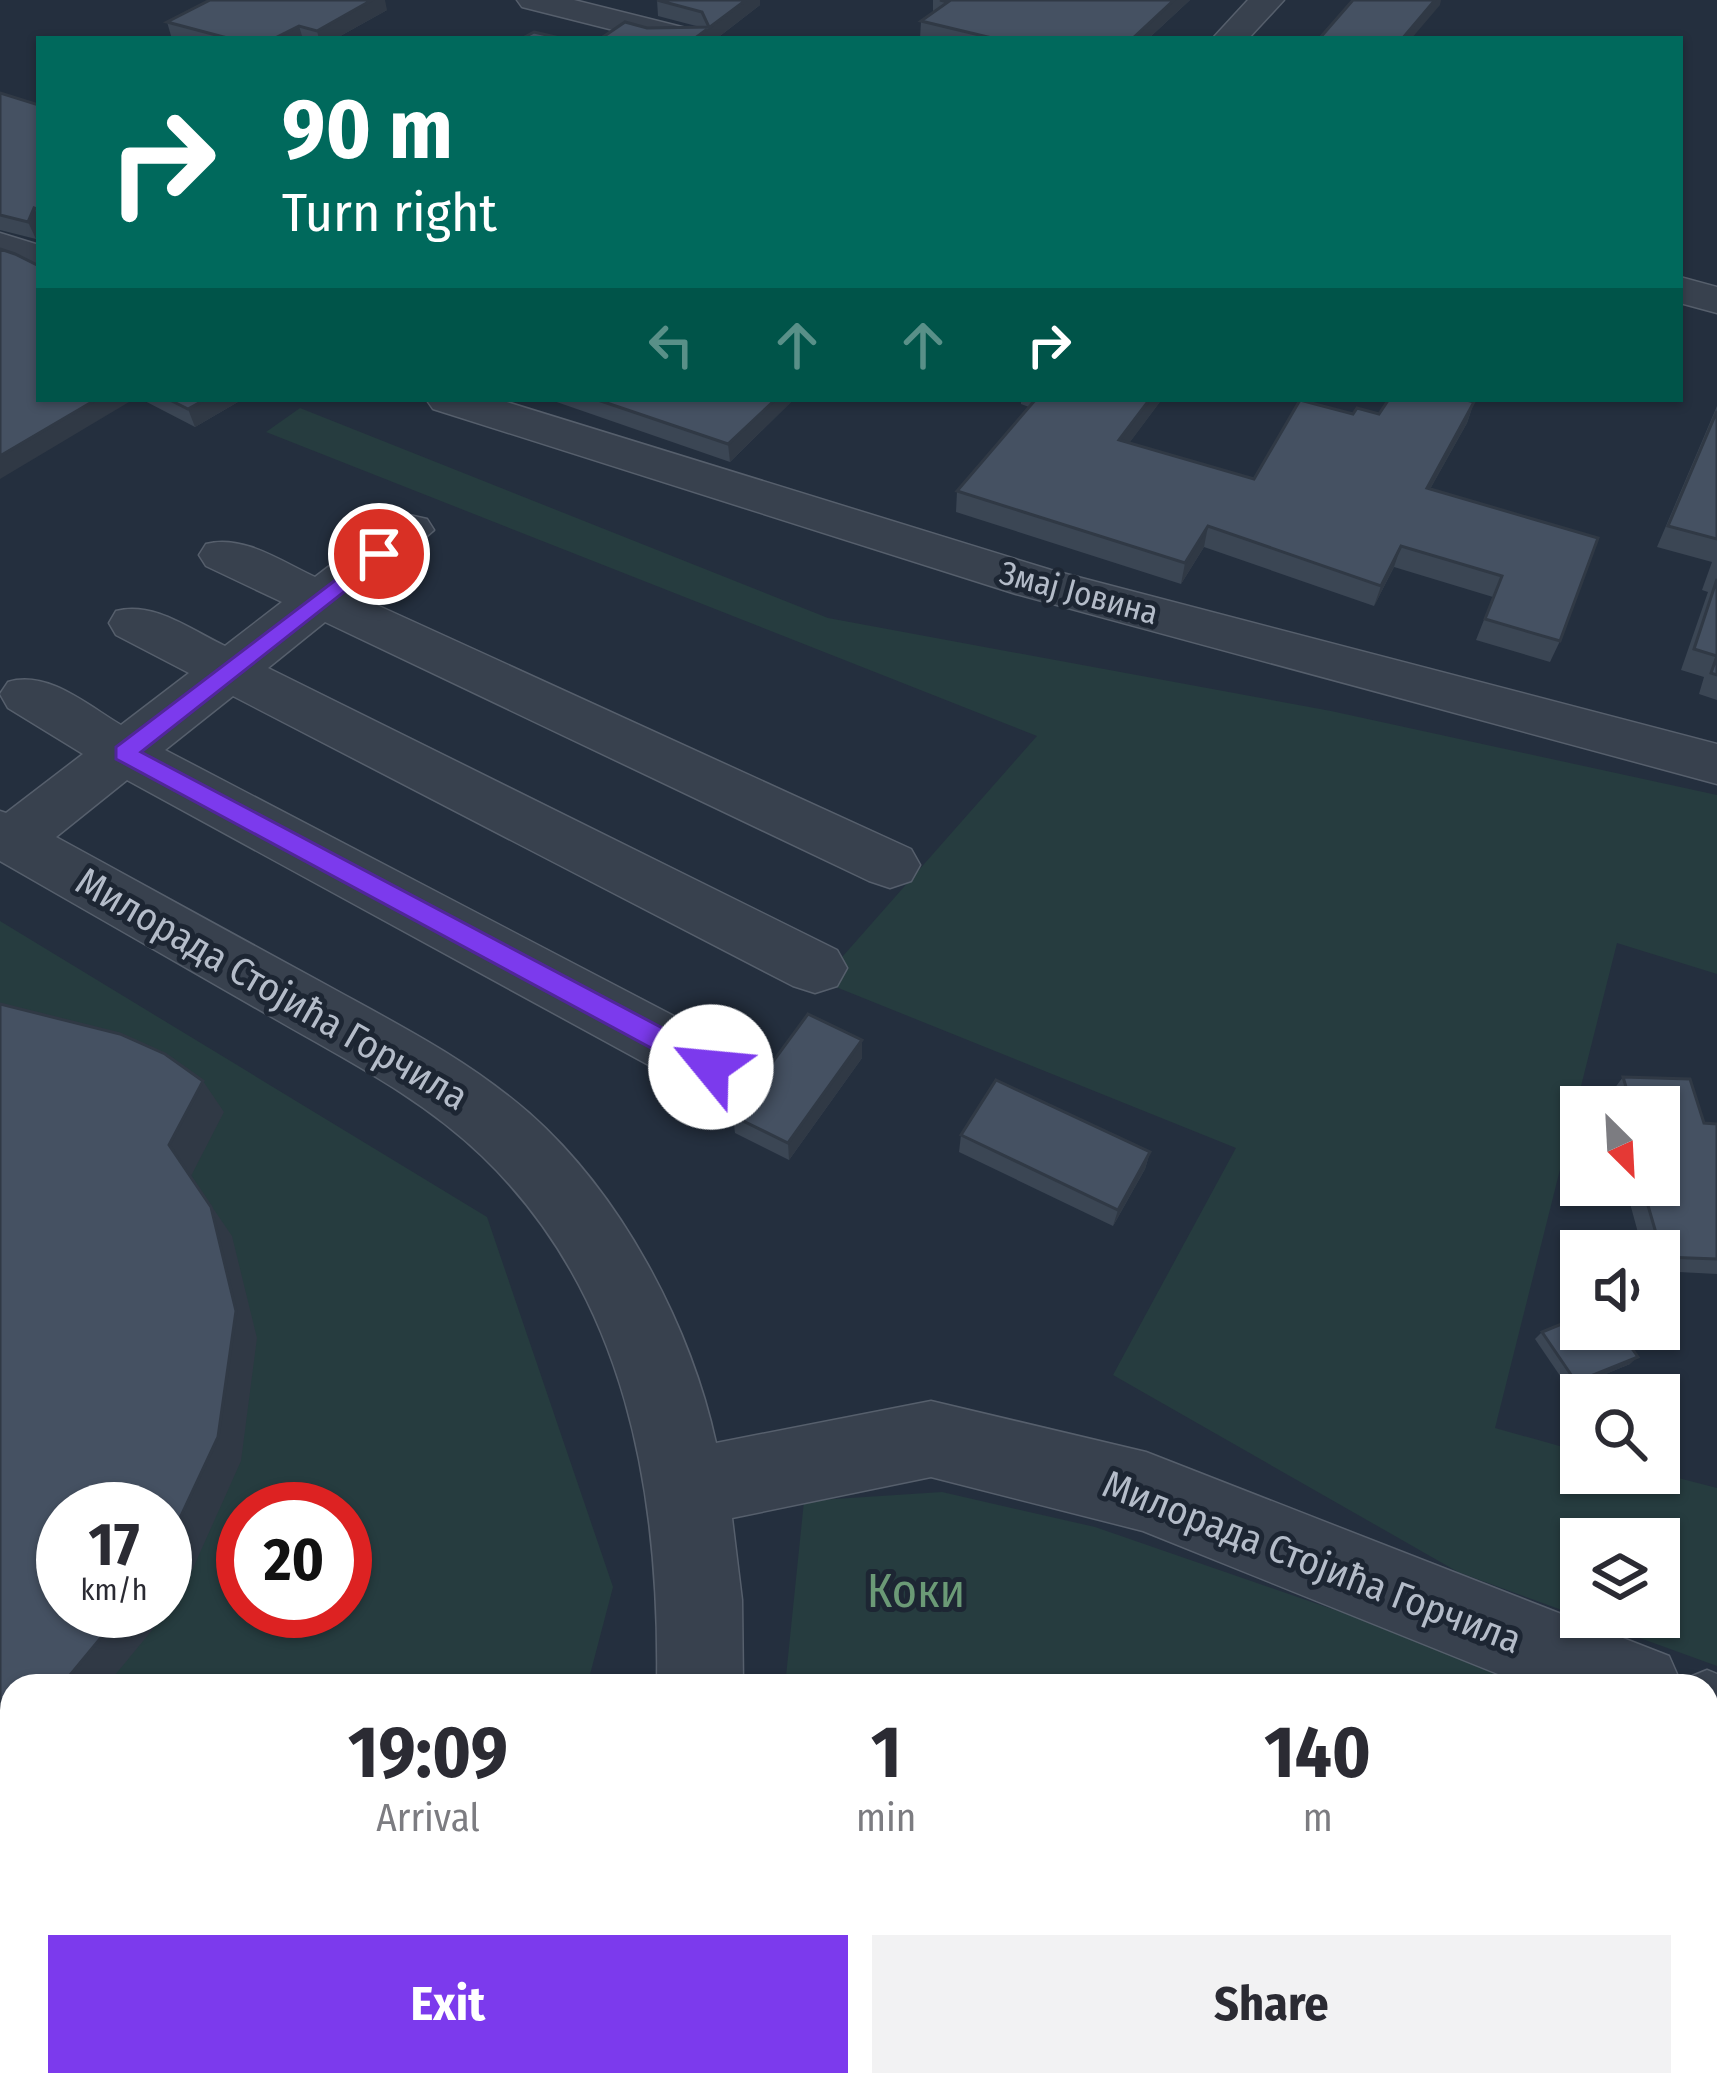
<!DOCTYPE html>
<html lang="en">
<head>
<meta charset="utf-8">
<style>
	body { margin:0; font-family:"Fira Sans Condensed",sans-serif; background:#f2f2f3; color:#2b2b33; height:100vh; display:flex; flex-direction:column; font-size:45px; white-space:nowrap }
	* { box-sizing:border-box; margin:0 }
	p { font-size:39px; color:#7c7c81 }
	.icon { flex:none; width:66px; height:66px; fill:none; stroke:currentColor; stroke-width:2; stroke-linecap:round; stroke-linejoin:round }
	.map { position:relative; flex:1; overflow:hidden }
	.drawer { position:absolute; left:0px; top:1674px; width:1719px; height:423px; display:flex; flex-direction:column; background:#fff; border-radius:36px 36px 0 0; box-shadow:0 3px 9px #0004 }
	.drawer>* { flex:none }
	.hud { position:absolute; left:36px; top:36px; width:1647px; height:366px; border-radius:0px; box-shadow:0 3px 9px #0004; background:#00695c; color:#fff; overflow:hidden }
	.needle { width:78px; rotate:156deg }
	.controls { position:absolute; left:1560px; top:1086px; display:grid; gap:24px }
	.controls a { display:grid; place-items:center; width:120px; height:120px; border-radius:0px; background:#fff; box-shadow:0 3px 9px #0004; font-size:60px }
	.speed { position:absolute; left:36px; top:1482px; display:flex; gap:24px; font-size:60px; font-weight:700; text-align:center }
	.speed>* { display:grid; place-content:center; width:156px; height:156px; border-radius:50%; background:#fff; box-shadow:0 3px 9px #0004; line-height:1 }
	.speed small { font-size:30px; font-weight:400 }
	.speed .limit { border:18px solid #d22; background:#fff; color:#111 }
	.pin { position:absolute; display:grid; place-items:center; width:102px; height:102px; color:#fff; margin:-51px; border:6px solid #fff; border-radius:50%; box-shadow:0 3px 12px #0007 }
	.me { position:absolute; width:132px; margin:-66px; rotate:298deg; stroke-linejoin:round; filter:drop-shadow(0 0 9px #0008) }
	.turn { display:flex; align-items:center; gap:42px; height:252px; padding:0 48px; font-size:54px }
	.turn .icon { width:156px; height:156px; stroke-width:2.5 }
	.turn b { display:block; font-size:84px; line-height:102px }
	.lanes { display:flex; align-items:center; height:114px; padding:0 48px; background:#0003; justify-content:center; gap:60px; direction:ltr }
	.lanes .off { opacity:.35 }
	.eta { display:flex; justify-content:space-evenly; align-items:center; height:204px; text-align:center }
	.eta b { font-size:72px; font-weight:700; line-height:84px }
	.button { display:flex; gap:24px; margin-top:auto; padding:24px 48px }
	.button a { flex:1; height:138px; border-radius:0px; background:#7c3aed; color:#fff; font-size:48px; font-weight:700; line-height:138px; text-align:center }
	.button a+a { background:#f2f2f3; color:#2b2b33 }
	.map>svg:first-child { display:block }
	.green { fill:#263c3f; fill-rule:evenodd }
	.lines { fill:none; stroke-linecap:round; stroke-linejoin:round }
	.minor-casing { stroke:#565f6c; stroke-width:3 }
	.minor { fill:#38414e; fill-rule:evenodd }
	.wall { fill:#3b4654 }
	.shaded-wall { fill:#303945 }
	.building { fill:#455162; stroke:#303945; stroke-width:3 }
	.route { fill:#7c3aed; stroke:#51269a; stroke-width:3 }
	.labels { text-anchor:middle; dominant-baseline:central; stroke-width:10; stroke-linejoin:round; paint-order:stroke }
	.far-street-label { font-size:33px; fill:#b4bcc9; stroke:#1d2633 }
	.street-label { font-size:39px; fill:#b4bcc9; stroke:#1d2633 }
	.near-park-label { font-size:48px; fill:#6b9a76; stroke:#1d2633 }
</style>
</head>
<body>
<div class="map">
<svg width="1717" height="2095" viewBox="0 0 1717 2095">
	<rect width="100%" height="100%" fill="#242f3e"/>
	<!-- green -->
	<g class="green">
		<path d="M300 408 828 618 1331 711 1717 795V974L1617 943 1495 1428 1581 1452V1473H1659L1717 1488V1666L1582 1617H1659V1539H1581V1617L1458 1572 1113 1375 1236 1148 821 981 1037 736 266 432Z"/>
		<path d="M0 921 487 1217 613 1587 587 1686H12V2085H484L481 2095H0ZM63 1509H165V1611H63ZM243 1509H345V1611H243Z"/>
		<path d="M942 1492 1095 1527 1465 1655 1539 1686H785L804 1501Z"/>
		<path d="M1707 1755 1717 1759V2095H736L737 2085H1707Z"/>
	</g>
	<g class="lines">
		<!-- minor casing -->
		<g class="minor-casing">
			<g id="minor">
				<path d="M517 0H574L702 32 707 39H649L522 7Z"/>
				<path d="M1248 0H1284L1248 39H1212Z"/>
				<path d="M0 233 39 245V271L0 259Z"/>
				<path d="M1680 277 1717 287V313L1680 303Z"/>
				<path d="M426 399H497L1051 570 1717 744V784L1016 594 433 409Z"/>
				<path d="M409 515 427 519 434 530 357 596 911 849 920 865 911 881 890 888 869 881 325 622 268 668 837 950 847 968 837 986 815 993 793 986 233 696 165 750 735 1048 744 1067 735 1086 711 1095 687 1086 127 780 56 837C144 885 232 934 321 982 393 1022 466 1058 529 1113 621 1194 690 1324 716 1443L931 1401 1146 1452 1669 1656 1680 1681 1707 1670 1717 1674V1760L1707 1756V1686H1528L1143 1531 931 1477 732 1518 742 1600 743 1686H657C660 1494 627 1295 482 1156 422 1098 348 1061 277 1020 185 967 92 914 0 861V811L6 813 83 754 8 708 0 694 8 682C48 670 87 705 121 725L189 673 116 635 109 623 116 611C154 601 191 630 225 646L282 602 206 566 199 555 206 544C243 534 282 562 315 577L391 519Z"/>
				<path d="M589 2085H687L685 2095H587Z"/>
			</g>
		</g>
		<!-- minor -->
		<use href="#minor" class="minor"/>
	</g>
	<!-- wall -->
	<g class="wall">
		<path d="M657 0H760V5L716 39 647 28 700 27 658 16Z"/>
		<path d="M933 0H1190L1148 39H920L921 21 933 13Z"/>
		<path d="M387 10 335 39H172L167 22Z"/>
		<path d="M0 93 39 105V231L36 239 0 230Z"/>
		<path d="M141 399H243L195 427Z"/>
		<path d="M548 399H794L730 462Z"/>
		<path d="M1021 399H1162L1129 443 1254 479 1353 414H1379L1474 402 1467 423 1430 489 1560 641 1550 662 1476 640 1493 597 1394 567 1374 606 1204 547 1181 584 956 512 957 491 1029 407 1021 404Z"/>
		<path d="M1717 406V700L1699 694 1704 677 1681 670 1708 592 1702 590 1712 562 1657 547Z"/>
		<path d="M862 1040V1058L789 1160 735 1133 733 1116Z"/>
		<path d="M1623 1077 1704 1123 1717 1124V1274L1659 1271V1251H1643L1625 1185H1659V1107H1615L1611 1093Z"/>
		<path d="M961 1135 1150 1152 1145 1169 1113 1226 959 1152Z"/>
		<path d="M1542 1332 1630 1364 1569 1389 1535 1339Z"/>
		<path d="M1707 1784 1717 1788V1876L1707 1871Z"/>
	</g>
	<!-- shaded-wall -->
	<g class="shaded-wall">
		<path d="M372 0H385L387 10 335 39H319L317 31Z"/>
		<path d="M746 0H760V5L716 39H694Z"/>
		<path d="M1174 0H1190L1148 39H1132Z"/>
		<path d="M1435 0H1441L1440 5 1411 39H1402Z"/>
		<path d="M299 26 303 39H273Z"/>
		<path d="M34 208 39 218V231L36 239 28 222Z"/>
		<path d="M97 399H134L0 479V456Z"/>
		<path d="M206 399H243L195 427 188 409Z"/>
		<path d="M776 399H794L730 462 728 444Z"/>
		<path d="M1150 399H1162L1116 461 1119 440Z"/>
		<path d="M1474 402 1467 423 1419 509 1427 488Z"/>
		<path d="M1208 526 1204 547 1181 584 1185 563Z"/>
		<path d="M1401 546 1394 567 1374 606 1381 586Z"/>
		<path d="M862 1040V1058L789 1160 788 1143Z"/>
		<path d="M203 1081 224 1112 191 1176 232 1236 257 1338 241 1461 181 1595 106 1686H61L123 1611H165L169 1145Z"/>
		<path d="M1150 1152 1145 1169 1113 1226 1118 1210Z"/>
		<path d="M1638 1357 1630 1364 1569 1389 1576 1382Z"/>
		<path d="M12 1733V1773L0 1782V1742Z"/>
	</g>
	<!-- building -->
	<g class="building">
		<path d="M210 0H372L317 31 299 26 273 39H231L167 22Z"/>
		<path d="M657 0H746L694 39H600L625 22 647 28 709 27 702 12Z"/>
		<path d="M940 0H1174L1132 39H996L921 21 948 2Z"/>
		<path d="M1353 0H1435L1402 39H1319Z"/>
		<path d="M534 32 564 39H521Z"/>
		<path d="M0 93 39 105V210L34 208 28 222 0 215Z"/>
		<path d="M0 249 15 254 39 266V399H97L0 456Z"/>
		<path d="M168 399H206L188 409Z"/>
		<path d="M595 399H776L728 444Z"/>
		<path d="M1036 399H1150L1119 440 1254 479 1300 400 1353 414 1357 408 1379 414 1389 399H1463L1474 402 1427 488 1598 538 1560 641 1485 619 1502 576 1401 546 1381 586 1208 526 1185 563 957 491Z"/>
		<path d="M1717 411V539L1668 526Z"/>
		<path d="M1717 579V675L1711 673 1717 656 1694 649Z"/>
		<path d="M0 1004 120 1034 165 1054 203 1081 169 1145 211 1207 236 1311 218 1437 165 1550V1509H63V1611H123L61 1686H12V1733L0 1742Z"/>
		<path d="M808 1014 862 1040 788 1143 733 1116Z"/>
		<path d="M1623 1077 1690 1079 1704 1123 1717 1124V1259L1663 1257 1642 1185H1659V1107H1632Z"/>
		<path d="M996 1080 1150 1152 1118 1210 961 1135Z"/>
		<path d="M1581 1316V1329H1618L1638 1357 1576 1382 1542 1332Z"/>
		<path d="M1707 1784 1717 1788V1856L1707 1852Z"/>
	</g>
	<!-- route -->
	<path class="route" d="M379 547 387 549V558L141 752 721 1059 725 1067 721 1075H701L116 759V747Z"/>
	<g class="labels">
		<!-- far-street labels -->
		<g class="far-street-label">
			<text transform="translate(1079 593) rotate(15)">Змај Јовина</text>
		</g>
		<!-- street labels -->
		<g class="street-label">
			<text transform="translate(272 989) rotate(30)">Милорада Стојића Горчила</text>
			<text transform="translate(1312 1562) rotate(21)">Милорада Стојића Горчила</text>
		</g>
		<!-- near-park labels -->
		<g class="near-park-label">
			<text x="916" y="1591">Коки</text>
		</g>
	</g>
</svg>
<div class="controls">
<a><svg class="needle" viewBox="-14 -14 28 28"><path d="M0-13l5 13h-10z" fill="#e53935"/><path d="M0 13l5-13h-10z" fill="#7c7c81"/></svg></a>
<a><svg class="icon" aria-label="sound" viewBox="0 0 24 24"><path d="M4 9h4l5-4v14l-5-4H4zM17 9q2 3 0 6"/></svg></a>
<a><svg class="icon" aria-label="search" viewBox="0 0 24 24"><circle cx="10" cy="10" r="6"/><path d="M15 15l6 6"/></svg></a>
<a><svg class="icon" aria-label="layers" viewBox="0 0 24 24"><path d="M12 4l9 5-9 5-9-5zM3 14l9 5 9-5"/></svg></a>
</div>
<div class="speed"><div>17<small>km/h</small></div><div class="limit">20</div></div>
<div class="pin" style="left:379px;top:554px;background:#d93025"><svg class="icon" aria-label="arrive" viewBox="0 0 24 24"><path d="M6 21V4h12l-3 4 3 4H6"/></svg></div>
<svg class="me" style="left:711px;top:1067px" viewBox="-20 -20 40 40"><circle r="19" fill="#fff"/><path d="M0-13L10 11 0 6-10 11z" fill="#7c3aed"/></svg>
<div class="hud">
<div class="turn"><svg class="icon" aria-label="right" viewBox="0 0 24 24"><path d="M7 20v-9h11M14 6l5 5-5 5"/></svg><div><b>90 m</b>Turn right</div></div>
<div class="lanes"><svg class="icon off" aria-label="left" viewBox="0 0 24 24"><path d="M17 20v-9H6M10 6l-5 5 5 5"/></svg><svg class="icon off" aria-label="ahead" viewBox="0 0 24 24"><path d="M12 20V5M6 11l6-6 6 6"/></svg><svg class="icon off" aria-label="ahead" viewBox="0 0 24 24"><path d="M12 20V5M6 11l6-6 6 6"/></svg><svg class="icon" aria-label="right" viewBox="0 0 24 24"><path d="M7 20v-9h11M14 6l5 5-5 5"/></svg></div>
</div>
<section class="drawer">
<div class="eta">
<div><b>19:09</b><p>Arrival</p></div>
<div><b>1</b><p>min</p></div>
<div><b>140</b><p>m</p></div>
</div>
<div class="button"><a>Exit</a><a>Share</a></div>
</section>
</div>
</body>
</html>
